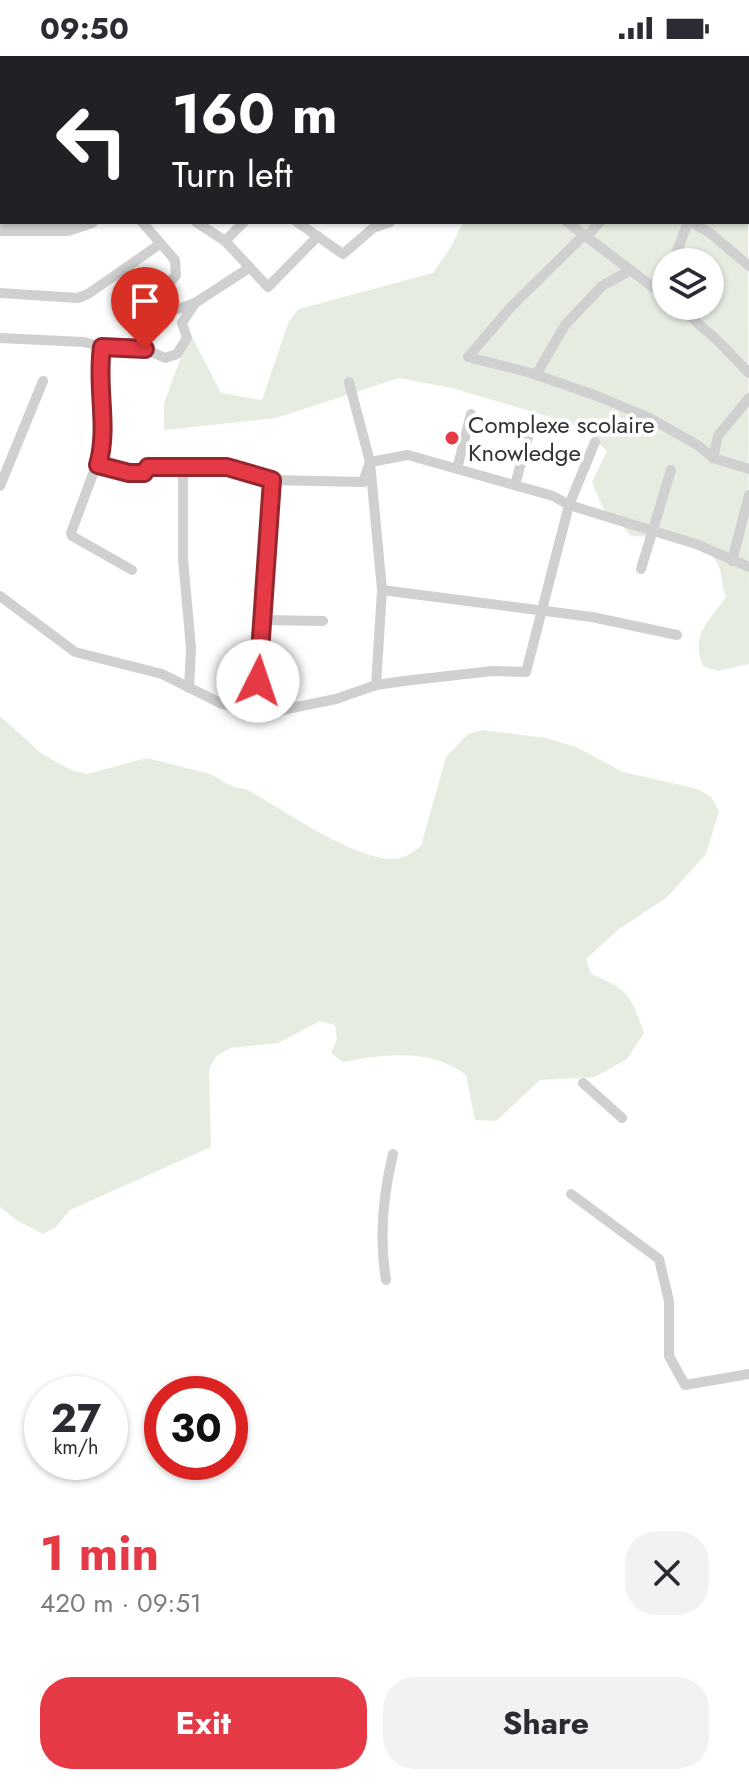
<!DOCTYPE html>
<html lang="en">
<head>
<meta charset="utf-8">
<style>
	body { margin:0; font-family:Jost,sans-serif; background:#f2f2f3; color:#2b2b33; height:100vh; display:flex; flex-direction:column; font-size:30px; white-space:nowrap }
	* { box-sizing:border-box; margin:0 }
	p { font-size:26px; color:#7c7c81 }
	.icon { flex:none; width:44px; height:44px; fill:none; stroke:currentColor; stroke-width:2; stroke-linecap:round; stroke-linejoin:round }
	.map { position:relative; height:1449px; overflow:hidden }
	.drawer { display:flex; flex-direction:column; background:#fff; flex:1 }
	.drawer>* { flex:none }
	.top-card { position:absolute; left:0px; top:0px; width:750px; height:168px; box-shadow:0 2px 6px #0004; background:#202124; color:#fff; overflow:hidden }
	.tools { position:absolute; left:652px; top:192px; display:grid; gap:16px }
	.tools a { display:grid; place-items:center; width:72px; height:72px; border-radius:50%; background:#fff; box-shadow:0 2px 6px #0004; font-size:40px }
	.speed { position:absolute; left:24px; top:1320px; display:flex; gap:16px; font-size:40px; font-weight:700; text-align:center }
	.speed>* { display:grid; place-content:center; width:104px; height:104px; border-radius:50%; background:#fff; box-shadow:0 2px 6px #0004; line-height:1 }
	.speed small { font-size:20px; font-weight:400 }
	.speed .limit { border:12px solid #d22; background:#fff; color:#111 }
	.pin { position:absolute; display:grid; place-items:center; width:68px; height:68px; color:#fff; margin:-82px -34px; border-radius:50% 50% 50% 0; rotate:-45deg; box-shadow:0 0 8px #0007 }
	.pin .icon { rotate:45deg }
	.me { position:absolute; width:88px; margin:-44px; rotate:4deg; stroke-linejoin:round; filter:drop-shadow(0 0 6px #0008) }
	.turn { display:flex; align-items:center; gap:28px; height:168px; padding:0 40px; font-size:36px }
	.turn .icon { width:104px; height:104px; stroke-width:2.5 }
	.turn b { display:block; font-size:56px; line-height:68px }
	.round { display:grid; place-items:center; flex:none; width:84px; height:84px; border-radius:32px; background:#f2f2f3 }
	.headline { display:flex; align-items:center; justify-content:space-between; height:136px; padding:0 40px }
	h1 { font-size:48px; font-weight:700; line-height:60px; color:#e63946 }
	.cta { display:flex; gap:16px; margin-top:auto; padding:16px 40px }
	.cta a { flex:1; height:92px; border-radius:32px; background:#e63946; color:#fff; font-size:32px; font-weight:700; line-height:92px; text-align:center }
	.cta a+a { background:#f2f2f3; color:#2b2b33 }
	.status { display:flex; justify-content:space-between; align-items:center; height:56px; padding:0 40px; background:#fff; direction:ltr }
	.status svg { height:22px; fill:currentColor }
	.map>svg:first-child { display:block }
	.green { fill:#e6ecdf; fill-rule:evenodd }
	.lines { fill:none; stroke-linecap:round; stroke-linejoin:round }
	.minor { stroke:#d0d0d0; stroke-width:10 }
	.tertiary { stroke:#d0d0d0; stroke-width:12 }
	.route-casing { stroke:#96252e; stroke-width:20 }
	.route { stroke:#e63946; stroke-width:14 }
	.poi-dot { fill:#e63946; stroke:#fff; stroke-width:3 }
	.labels { text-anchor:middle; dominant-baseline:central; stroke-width:8; stroke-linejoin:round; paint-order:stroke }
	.poi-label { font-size:24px; fill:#333; stroke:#fff; text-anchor:start }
</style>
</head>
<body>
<div class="status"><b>09:50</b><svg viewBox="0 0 49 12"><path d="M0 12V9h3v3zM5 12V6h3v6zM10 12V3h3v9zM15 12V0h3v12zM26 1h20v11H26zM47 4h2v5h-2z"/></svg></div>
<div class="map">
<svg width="749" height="1449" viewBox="0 0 749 1449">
	<rect width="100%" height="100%" fill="#fff"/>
	<!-- green -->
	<g class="green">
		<path d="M748 164 749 608 717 615 703 610C690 580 709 565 726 541 721 531 723 519 718 509 703 477 660 482 631 480L621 468 604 454 592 426 607 395 581 370 452 332 399 322 276 362 164 374V347L190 277 221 337 262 344 289 265 299 253 433 217 451 191 463 166H748ZM666 206H710V250H666Z"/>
		<path d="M0 660 42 698 71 714 87 718 147 702 210 718 233 731 246 733C282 753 354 804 393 803 404 803 413 796 421 790L446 701 468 678 482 674 546 682 576 691 623 716 698 733 711 741 719 755 706 798 667 841 619 873 586 903 591 918C629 934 630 938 644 977L627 1003 595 1021 540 1024 496 1065 475 1064 466 1019C432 992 383 998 343 1006L331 997 337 983 335 969 320 965 278 987 231 992 216 1000 209 1013 211 1091 70 1154 56 1171 43 1178 16 1164 0 1151Z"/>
	</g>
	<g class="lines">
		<!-- minor -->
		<g class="minor">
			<path d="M203 0 205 2"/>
			<path d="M298 0 301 2"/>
			<path d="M449 0 452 2"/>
			<path d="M544 0 546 2"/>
			<path d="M54 2 56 0"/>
			<path d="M144 2 146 0"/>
			<path d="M405 2 407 0"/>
			<path d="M533 2 535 0"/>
			<path d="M683 2V0"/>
			<path d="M0 99H2"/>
			<path d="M196 166 225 185 268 231 318 180"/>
			<path d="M297 166 343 198 373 172 390 166"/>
			<path d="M567 166 666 241"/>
			<path d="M691 166 710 177 749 210"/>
			<path d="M584 179 512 250 468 301 531 317 597 340 650 362 699 390 713 402 749 413"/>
			<path d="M586 181 600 166"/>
			<path d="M225 185 244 166"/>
			<path d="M673 206 688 166"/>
			<path d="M653 231 666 218"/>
			<path d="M0 237 78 242 88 238 160 188"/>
			<path d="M195 247 249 212"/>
			<path d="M678 250 716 283 749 317"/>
			<path d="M0 282 84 286 102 291 145 293 165 302 177 298 187 282 182 267 195 247 178 253 163 254 162 236 176 219 175 204 142 166"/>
			<path d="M102 291 99 313 104 369 103 391 71 477 72 480 132 514"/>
			<path d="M536 319 565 269 602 230 631 214"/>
			<path d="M349 326 370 406 382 534 376 629"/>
			<path d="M713 402 718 380 749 342"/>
			<path d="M98 409 129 417H144L148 411H227L272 424 363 426 370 406 408 399 553 440 569 449 696 488 749 511"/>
			<path d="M183 411V503L191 592 189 632"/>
			<path d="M457 413 471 358"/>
			<path d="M515 429 531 370"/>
			<path d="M0 430 43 325"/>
			<path d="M732 505 749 439"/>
			<path d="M641 513 671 414"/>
			<path d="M382 534 592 561 677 579"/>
			<path d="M0 540 75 596 162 618 222 648 248 654 272 656 336 643 376 629 404 625 492 615 526 616 569 449 595 386"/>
			<path d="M262 564 323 565"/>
			<path d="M256 655 272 424"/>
			<path d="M583 1027 622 1062"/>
			<path d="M571 1138 659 1203 669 1245V1300L685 1329 749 1318"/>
			<path d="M386 1224C379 1182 383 1139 393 1098"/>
		</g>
		<!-- tertiary -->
		<g class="tertiary">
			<path d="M240 2 242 0"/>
			<path d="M0 174H68L92 166"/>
		</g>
	</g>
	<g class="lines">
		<!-- route casing -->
		<g class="route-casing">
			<path id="route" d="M145 293 102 291C96 331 109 370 98 409L129 417H144L148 411H227L272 424 258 625"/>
		</g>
		<!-- route -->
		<use href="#route" class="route"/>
	</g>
	<!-- markers -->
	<circle class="poi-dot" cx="452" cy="382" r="8"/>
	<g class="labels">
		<!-- poi labels -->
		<g class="poi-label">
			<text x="468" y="368">Complexe scolaire<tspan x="468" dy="28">Knowledge</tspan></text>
		</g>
	</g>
</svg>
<div class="tools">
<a><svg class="icon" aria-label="layers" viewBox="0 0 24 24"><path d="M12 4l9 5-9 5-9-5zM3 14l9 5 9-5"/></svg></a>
</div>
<div class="speed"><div>27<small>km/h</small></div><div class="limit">30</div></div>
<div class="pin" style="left:145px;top:293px;background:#d93025"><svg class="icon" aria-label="arrive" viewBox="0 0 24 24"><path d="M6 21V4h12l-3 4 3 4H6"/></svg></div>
<svg class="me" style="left:258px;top:625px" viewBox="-20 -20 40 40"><circle r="19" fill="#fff"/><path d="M0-13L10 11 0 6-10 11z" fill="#e63946"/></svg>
<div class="top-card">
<div class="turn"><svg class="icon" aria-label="left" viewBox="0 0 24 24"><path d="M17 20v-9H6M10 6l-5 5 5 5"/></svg><div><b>160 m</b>Turn left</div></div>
</div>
</div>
<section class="drawer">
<div class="headline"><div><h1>1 min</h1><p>420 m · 09:51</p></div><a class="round"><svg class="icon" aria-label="close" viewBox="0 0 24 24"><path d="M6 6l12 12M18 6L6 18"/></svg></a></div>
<div class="cta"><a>Exit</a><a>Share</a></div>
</section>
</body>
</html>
